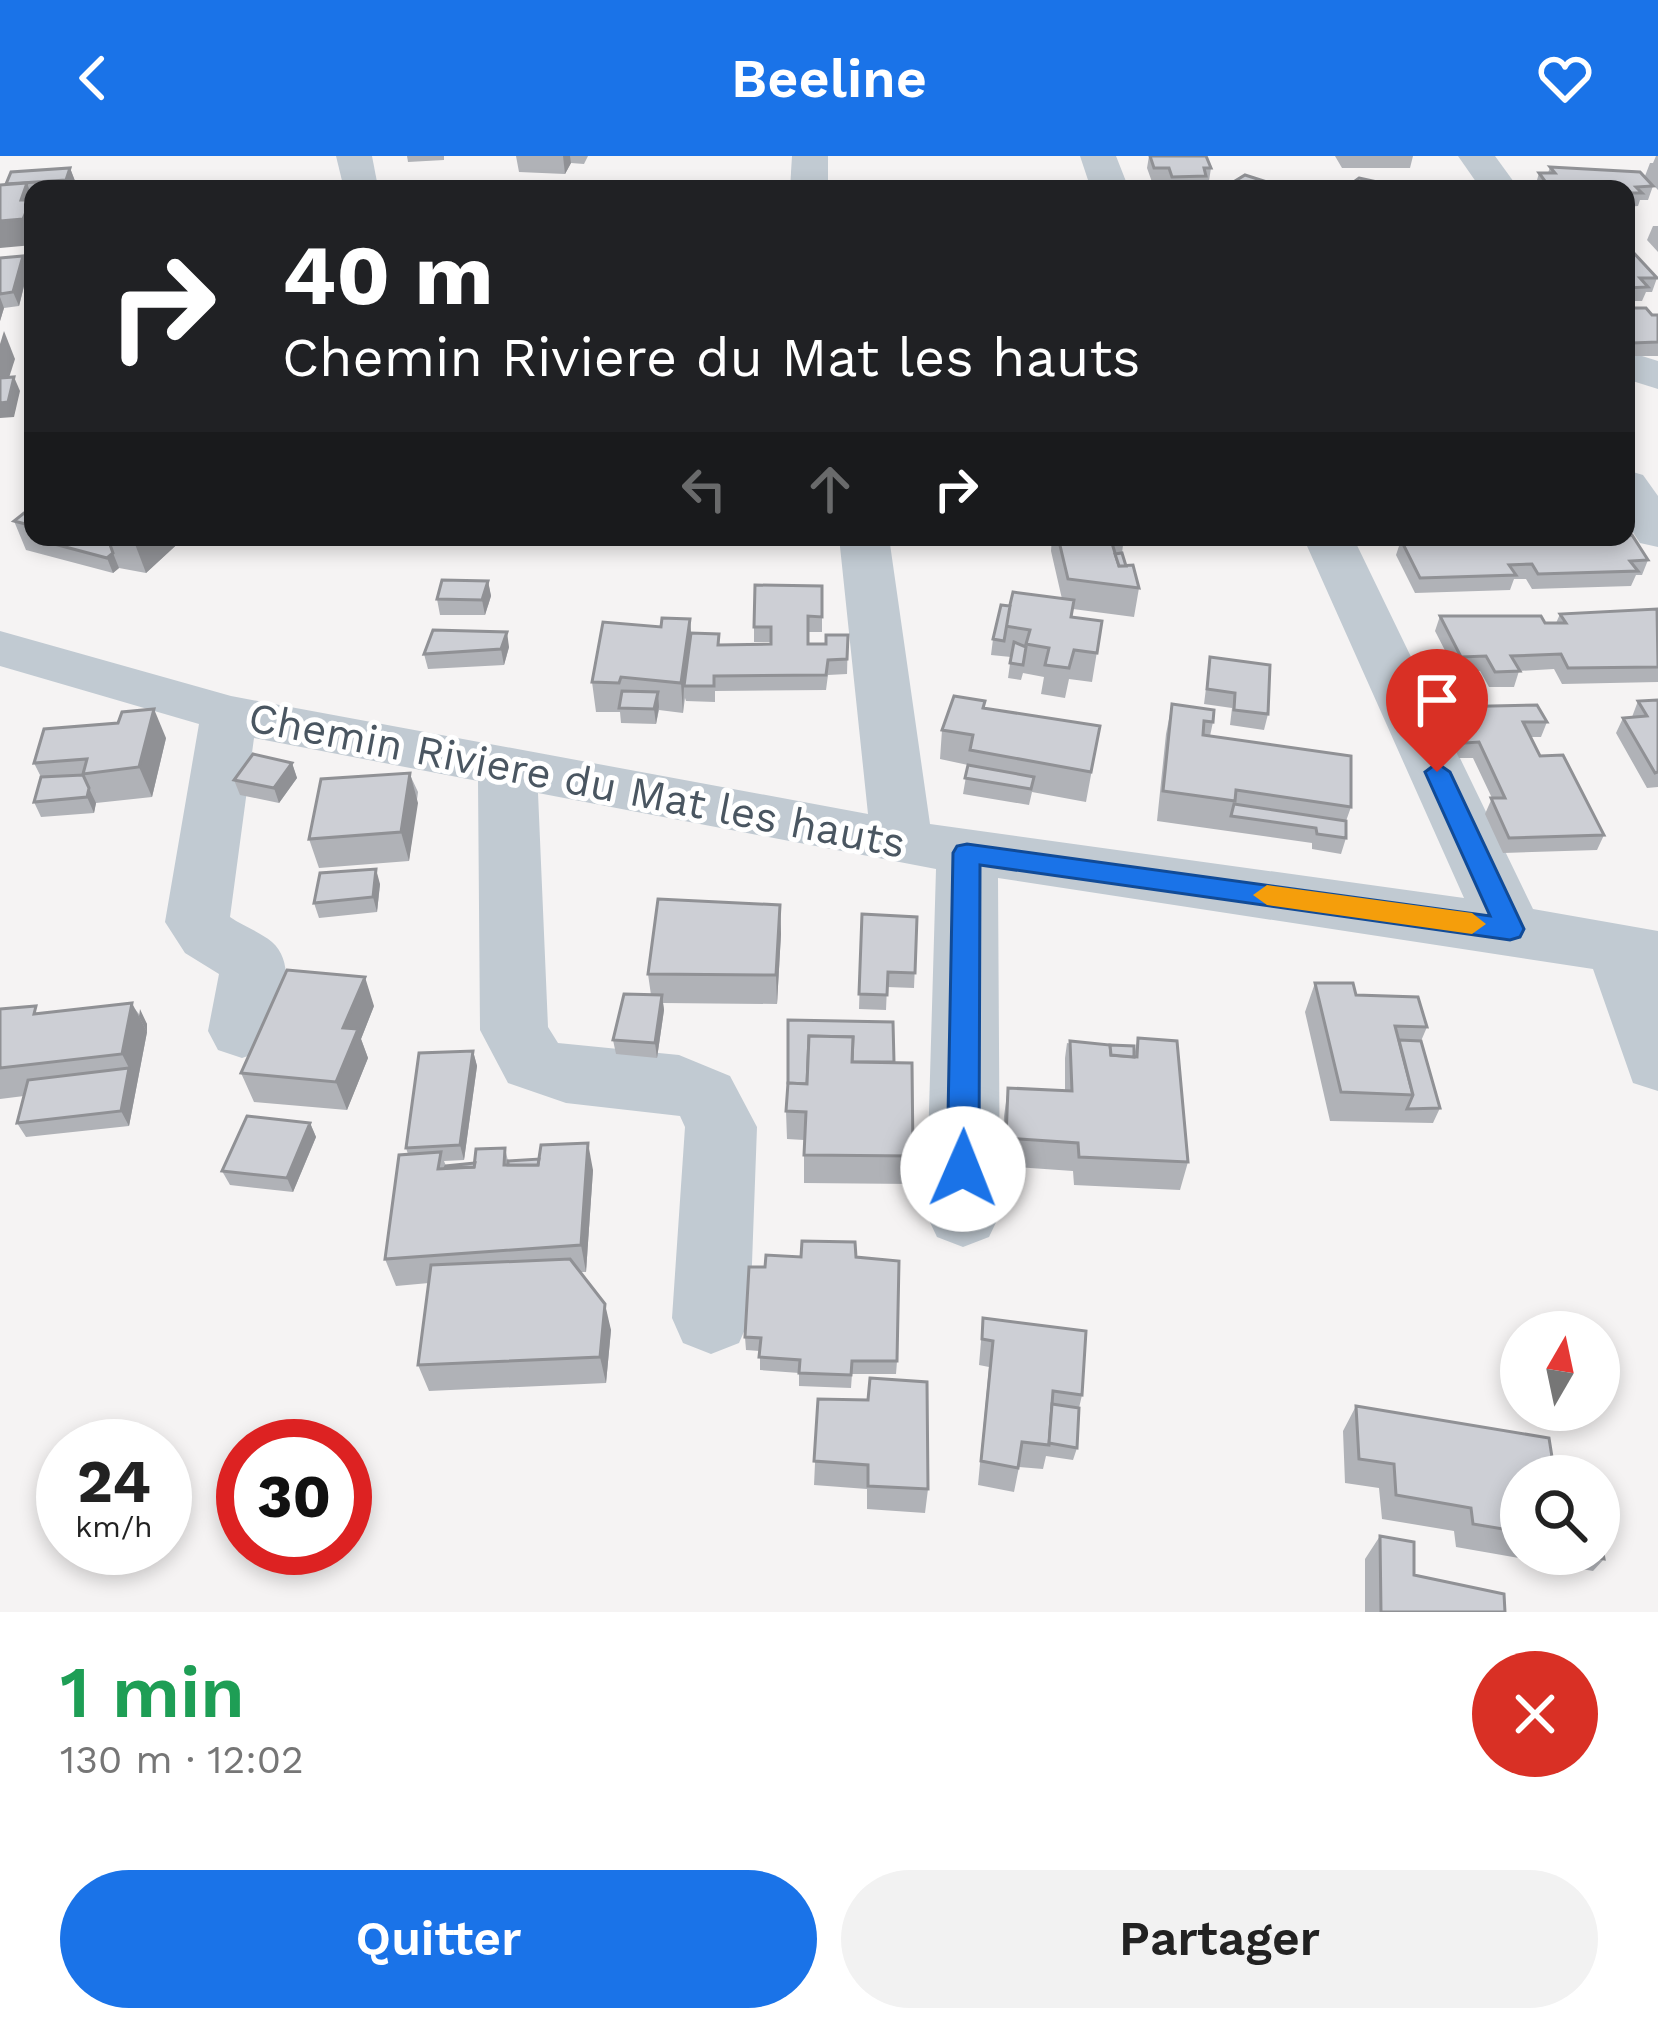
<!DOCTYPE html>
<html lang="fr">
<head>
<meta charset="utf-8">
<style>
	body { margin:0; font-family:"Work Sans",sans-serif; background:#f2f2f2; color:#222; height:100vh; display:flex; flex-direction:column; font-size:45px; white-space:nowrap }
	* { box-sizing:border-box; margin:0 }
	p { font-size:39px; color:#767676 }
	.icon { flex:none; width:66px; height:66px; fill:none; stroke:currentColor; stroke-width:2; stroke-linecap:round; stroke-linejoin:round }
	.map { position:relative; height:1456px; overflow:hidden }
	.drawer { display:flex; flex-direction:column; background:#fff; flex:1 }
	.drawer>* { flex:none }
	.top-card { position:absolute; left:24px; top:24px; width:1611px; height:366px; border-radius:24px; box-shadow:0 6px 18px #0003; background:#202124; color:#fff; overflow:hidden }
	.needle { width:78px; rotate:9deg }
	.controls { position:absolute; left:1500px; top:1155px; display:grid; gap:24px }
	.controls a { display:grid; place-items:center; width:120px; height:120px; border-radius:50%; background:#fff; box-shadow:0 6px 18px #0003; font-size:60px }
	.speed { position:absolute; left:36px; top:1263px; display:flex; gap:24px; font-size:60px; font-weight:700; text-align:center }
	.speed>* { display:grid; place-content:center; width:156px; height:156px; border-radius:50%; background:#fff; box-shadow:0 6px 18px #0003; line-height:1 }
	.speed small { font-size:30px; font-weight:400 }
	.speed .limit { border:18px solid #d22; background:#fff; color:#111 }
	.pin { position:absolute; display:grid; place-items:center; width:102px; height:102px; color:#fff; margin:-123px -51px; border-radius:50% 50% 50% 0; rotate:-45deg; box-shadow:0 0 12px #0007 }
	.pin .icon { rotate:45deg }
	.me { position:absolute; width:132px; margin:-66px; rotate:1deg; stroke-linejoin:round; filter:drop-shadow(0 0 9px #0008) }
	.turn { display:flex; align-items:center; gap:42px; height:252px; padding:0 60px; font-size:54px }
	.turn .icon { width:156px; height:156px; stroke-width:2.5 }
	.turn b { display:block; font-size:84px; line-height:102px }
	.lanes { display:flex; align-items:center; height:114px; padding:0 60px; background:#0003; justify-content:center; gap:60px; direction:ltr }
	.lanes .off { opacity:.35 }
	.round { display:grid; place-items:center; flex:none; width:126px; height:126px; border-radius:63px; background:#f2f2f2 }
	.overview { display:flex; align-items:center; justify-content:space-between; height:204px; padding:0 60px }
	h1 { font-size:72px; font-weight:600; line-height:90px; color:#1e9e55 }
	.cta { display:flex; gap:24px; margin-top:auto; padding:24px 60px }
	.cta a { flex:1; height:138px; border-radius:72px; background:#1a73e8; color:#fff; font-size:48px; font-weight:600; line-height:138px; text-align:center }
	.cta a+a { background:#f2f2f2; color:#222 }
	header { display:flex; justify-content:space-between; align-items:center; height:156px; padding:0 60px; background:#1a73e8; color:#fff; font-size:54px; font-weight:600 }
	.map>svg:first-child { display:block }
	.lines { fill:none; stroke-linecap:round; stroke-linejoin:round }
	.street { fill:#c1cad2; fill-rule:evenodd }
	.wall { fill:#b0b2b7 }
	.shaded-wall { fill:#909195 }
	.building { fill:#cdcfd5; stroke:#909195; stroke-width:3 }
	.route { fill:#1a73e8; stroke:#114b97; stroke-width:3 }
	.slow { fill:#f59e0b }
	.labels { text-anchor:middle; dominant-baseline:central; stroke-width:10; stroke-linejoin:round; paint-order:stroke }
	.street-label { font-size:42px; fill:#4a5661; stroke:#fff }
</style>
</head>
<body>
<header><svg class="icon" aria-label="back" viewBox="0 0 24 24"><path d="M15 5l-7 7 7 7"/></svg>Beeline<svg class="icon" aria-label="heart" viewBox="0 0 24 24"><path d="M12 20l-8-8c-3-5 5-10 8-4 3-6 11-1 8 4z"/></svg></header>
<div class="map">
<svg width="1658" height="1456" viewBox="0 0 1658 1456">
	<rect width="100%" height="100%" fill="#f5f3f3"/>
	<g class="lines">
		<!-- street -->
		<g class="street">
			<path d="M336 0H372L377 26 372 33H344Z"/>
			<path d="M792 0H828V33H790Z"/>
			<path d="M1080 0H1116L1129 33H1091Z"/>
			<path d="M1458 0H1495L1519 33H1481Z"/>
			<path d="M1626 195 1658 205V233L1626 223Z"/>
			<path d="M1626 314 1643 319 1658 340V391L1640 387 1626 366Z"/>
			<path d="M839 381H889L930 668 1464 742 1303 381H1353L1533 753 1658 775V935L1633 927 1593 813 998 722 1000 1058 989 1081 963 1091 937 1081 926 1058 936 713 538 637 548 871 558 887 679 899 730 920 757 971 750 1162 739 1187 711 1198 683 1187 672 1162 685 971 680 960 566 947 508 927 480 874 478 625 254 582 230 761C243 770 260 776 272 786 300 810 280 867 266 894L242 902 218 894 208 875 219 818 185 797 165 766 199 568 0 510V475L231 540 868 658Z"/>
		</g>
	</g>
	<!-- wall -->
	<g class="wall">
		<path d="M407 0H444V4L408 6Z"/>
		<path d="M516 0H588L584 8 571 7 565 18 519 16Z"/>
		<path d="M1149 0 1211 12 1209 25H1206L1204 33H1170L1167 25 1152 26 1147 12Z"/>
		<path d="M1335 0H1413L1410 12H1342Z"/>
		<path d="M1656 0H1658V34L1645 20 1650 7H1653Z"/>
		<path d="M1550 11 1653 30 1648 44H1640L1638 50 1626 51V33H1537L1535 31 1539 17H1548Z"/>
		<path d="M70 12 75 25 72 33H33V89L0 29Z"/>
		<path d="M1653 70H1658V96L1647 84Z"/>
		<path d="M1626 95 1657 122 1652 136H1646L1642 145H1626Z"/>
		<path d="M0 102 28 114 19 150 4 152 0 165Z"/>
		<path d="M1626 152 1658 159V200H1626Z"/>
		<path d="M33 350V381H185L146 417 119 412 113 417 26 394 14 365Z"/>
		<path d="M1052 381H1124L1122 397 1126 410 1139 432 1134 461 1073 453 1072 461 1102 465 1092 526 1069 523 1065 542 1041 538 1044 521 1023 517 1021 524 1008 522 1011 501 991 499 993 483 1010 450 1062 443 1051 395Z"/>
		<path d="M1421 381H1449L1450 383 1495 381 1648 404 1642 419H1636L1631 430 1532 433 1526 423H1514L1510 434 1415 437 1396 399 1401 384H1420Z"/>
		<path d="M488 425 491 440 485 459H440L437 443Z"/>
		<path d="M822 430V476H808V488H826L848 479 847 518 828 519 826 534 715 535V546L686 545 685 542 683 557 659 554 656 568 621 567 620 556H596L592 526 661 471 690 463 691 477 720 489 771 488V486H754V471Z"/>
		<path d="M1658 455V526L1562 528 1554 513 1519 515 1514 531H1489L1480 515 1456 516 1435 475 1440 460 1545 467H1556L1560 458Z"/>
		<path d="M509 491 504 509 428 513 424 498Z"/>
		<path d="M1210 501 1268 558 1264 574 1230 569 1232 552 1204 548Z"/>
		<path d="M1658 544V631L1647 632 1616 577 1623 562 1632 561 1638 545Z"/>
		<path d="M985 545 984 552 1100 570 1086 646 1032 636 1029 649 963 638 968 609 940 603 942 574Z"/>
		<path d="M1172 548 1213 566 1210 580 1351 651 1346 665V682L1341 698 1312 693V687L1157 665 1166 578Z"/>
		<path d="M1447 551 1547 566 1541 581H1530L1540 600 1604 679 1597 694 1503 697 1485 658 1492 642 1473 602H1459L1442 566Z"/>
		<path d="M166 582 152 641 96 647 94 657 41 661 34 646 41 621 34 607Z"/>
		<path d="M292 607 297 622 279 647 240 639 234 624Z"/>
		<path d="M411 621 418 636 409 705 319 712 309 683Z"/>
		<path d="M380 728 377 756 319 762 314 747Z"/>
		<path d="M780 749 781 778 777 848 663 847 664 854 657 902 616 898 613 884 651 839 648 818Z"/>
		<path d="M862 758 917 761 914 832 887 831 886 854 859 853Z"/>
		<path d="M1315 827 1356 839 1427 871 1421 885 1440 952 1433 967 1330 965 1305 856Z"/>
		<path d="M374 850 361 883 368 902 347 954 254 946 241 917Z"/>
		<path d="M0 853 40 857 135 853 147 868V876L129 970 26 981 17 967 24 940 0 943Z"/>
		<path d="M1138 882 1188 1006 1180 1034 1074 1029 1073 1015 1002 1010 1004 960 1008 932 1065 935V902L1067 887 1134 900Z"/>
		<path d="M473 895 477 910 464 1004 444 1005 446 1010 475 1007 505 992 508 1005 593 1014 586 1116H581L611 1174 606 1227 429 1235 418 1209 429 1127 396 1130 385 1103 408 998 406 992Z"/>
		<path d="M894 906 913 1000 912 1028 804 1027V984L787 983 786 955Z"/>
		<path d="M310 967 316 981 293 1036 230 1029 222 1015Z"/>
		<path d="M801 1101H856L897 1205 896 1218H852L851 1232 799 1230V1217L760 1214V1195L746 1194 745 1181 765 1111Z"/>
		<path d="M983 1162 1082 1239 1079 1252 1077 1292 1073 1304 1046 1300 1043 1313 1019 1311 1014 1336 978 1329 989 1211 979 1209Z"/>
		<path d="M818 1243 928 1333 925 1357 867 1353V1333L814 1329Z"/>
		<path d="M1356 1250 1521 1320V1398H1599L1604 1403 1593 1415 1456 1391 1454 1375 1382 1363 1379 1332 1345 1327 1343 1275Z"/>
		<path d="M1380 1380 1414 1419 1505 1456H1365V1403Z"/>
	</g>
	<!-- shaded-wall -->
	<g class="shaded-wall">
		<path d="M563 0H570L571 7 565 18Z"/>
		<path d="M70 12 75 25 72 33H69L66 24Z"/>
		<path d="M27 27 33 44V89L0 92V65L21 44Z"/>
		<path d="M23 100 28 114 19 150 13 136Z"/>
		<path d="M0 141 4 152 0 165Z"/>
		<path d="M4 175 15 203 7 228 0 229V188Z"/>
		<path d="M14 221 20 235 14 261 0 262V247Z"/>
		<path d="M143 381H185L146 417 135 388Z"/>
		<path d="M113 397 119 412 113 417 107 402Z"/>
		<path d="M488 425 491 440 485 459 482 444Z"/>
		<path d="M690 463 692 492 684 530 683 557 681 527Z"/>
		<path d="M507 476 509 491 504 509 501 493Z"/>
		<path d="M658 536 659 551 656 568 654 553Z"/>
		<path d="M154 553 166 582 152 641 139 611Z"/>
		<path d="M292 607 297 622 279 647 274 632Z"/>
		<path d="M410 617 418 647 409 705 401 676Z"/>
		<path d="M89 632 96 647 94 657 87 641Z"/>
		<path d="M376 713 380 728 377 756 373 741Z"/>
		<path d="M780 749 781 778 777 848 776 819Z"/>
		<path d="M365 821 374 850 361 883 368 902 347 954 336 926 343 872Z"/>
		<path d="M662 839 664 854 657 902 655 887Z"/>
		<path d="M132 847 147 876 129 970 121 955 129 912 122 898Z"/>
		<path d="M140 853 147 868V876L139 861Z"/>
		<path d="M473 895 477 910 464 1004 460 989Z"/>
		<path d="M310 967 316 981 293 1036 287 1022Z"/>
		<path d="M588 987 593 1014 586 1116 581 1089Z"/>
		<path d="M605 1148 611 1174 606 1227 600 1201Z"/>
	</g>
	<!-- building -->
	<g class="building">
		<path d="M1150 0H1206L1211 12H1204L1206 20 1172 21 1169 12H1154Z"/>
		<path d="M1550 11 1640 16 1653 30 1636 31 1642 37H1626V33L1550 32 1539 17H1555Z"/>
		<path d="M70 12 66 24 6 28 11 16Z"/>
		<path d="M1245 19 1289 33H1222Z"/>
		<path d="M1359 22 1409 33H1344Z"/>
		<path d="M27 27 21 44H31L23 63 0 65V29Z"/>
		<path d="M1626 95H1632L1657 122H1640L1648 131 1626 132Z"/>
		<path d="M23 100 13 136 0 138V102Z"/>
		<path d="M1626 152H1646L1652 159H1658V186L1632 187 1626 179V160H1632Z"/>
		<path d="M14 221 8 246 0 247V222Z"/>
		<path d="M33 350V370L14 365Z"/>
		<path d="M1632 379 1648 404 1630 405 1638 415 1538 418 1532 408 1509 409 1516 419 1420 422 1401 384H1430L1428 381H1449L1450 383 1473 382 1472 381H1495V383L1626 381Z"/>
		<path d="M48 381H85L97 384 100 381H109L108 383 113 397 107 402 43 385Z"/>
		<path d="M109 381H142L135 388 108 383Z"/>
		<path d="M1058 381H1124V383L1111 384 1119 410 1133 409 1139 432 1068 423Z"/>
		<path d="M1122 397 1126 410H1119L1115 398Z"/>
		<path d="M442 424 488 425 482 444 437 443Z"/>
		<path d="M755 429 822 430V461L808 460V488H826V479H848L847 503 828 504 826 519 714 520V530H684L691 477 719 478 718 489 771 488V471H754Z"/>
		<path d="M1013 436 1074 444 1071 461 1102 465 1097 497 1074 494 1069 512 1045 509 1049 492 1026 488 1030 474 1005 470Z"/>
		<path d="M1001 449 1010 450 1004 485 993 483Z"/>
		<path d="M1657 453 1658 511 1568 512 1561 498 1511 500 1520 515 1495 516 1486 500 1461 501 1440 460H1541L1545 467H1566L1560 458Z"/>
		<path d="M662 462 690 463 681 527 621 521 619 527 592 526 603 466 661 471Z"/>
		<path d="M433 474 507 476 501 493 424 498Z"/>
		<path d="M1014 486 1026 491 1023 509 1010 507Z"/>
		<path d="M1210 501 1270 509 1268 558 1234 554 1235 537 1207 533Z"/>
		<path d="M622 535 658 536 654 553 619 552Z"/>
		<path d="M954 540 985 545 983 552 1100 570 1091 616 970 594 973 579 942 574Z"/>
		<path d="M1658 544V616L1655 617 1623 562 1647 560 1638 545Z"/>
		<path d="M1172 548 1214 554 1213 566 1204 565 1203 579 1351 600V651L1236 634 1235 645 1163 635Z"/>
		<path d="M1537 549 1547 566H1523L1540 600 1563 599 1604 679 1509 682 1491 642H1505L1479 586 1465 587 1447 551Z"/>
		<path d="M154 553 139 611 83 618 87 603 34 607 44 573 118 567 122 556Z"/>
		<path d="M253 598 292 607 274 632 234 624Z"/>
		<path d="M968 609 1034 621 1031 633 965 622Z"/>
		<path d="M410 617 401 676 309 683 321 623Z"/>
		<path d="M83 619 89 632 87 641 34 646 41 621Z"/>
		<path d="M1234 648 1346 665V682L1317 678 1316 672 1231 660Z"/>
		<path d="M376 713 373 741 314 747 320 717Z"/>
		<path d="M658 743 780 749 776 819 648 818Z"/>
		<path d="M862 758 917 761 915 817 888 816 887 839 859 838Z"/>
		<path d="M287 814 365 821 343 872 358 873 336 926 241 917Z"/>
		<path d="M1315 827H1353L1356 839 1418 841 1427 871 1395 870 1413 939 1341 936Z"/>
		<path d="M624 838 662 839 655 887 613 884Z"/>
		<path d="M132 847 122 898 0 912V853L36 850 34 858Z"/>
		<path d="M788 864 893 866 894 906H852L853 881 809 880 807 928 788 927Z"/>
		<path d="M809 880 853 881 852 906 912 907 913 1000 804 999 806 956 786 955 788 927 807 928Z"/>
		<path d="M1138 882 1177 885 1188 1006 1079 1001 1078 987 1006 982 1008 932 1072 935 1070 885 1110 889 1111 899 1137 901Z"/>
		<path d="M1399 884 1421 885 1440 952 1407 953 1413 939Z"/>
		<path d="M1110 889 1134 890V901L1111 899Z"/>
		<path d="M473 895 460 989 406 992 419 897Z"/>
		<path d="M129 912 121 955 17 967 28 924Z"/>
		<path d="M247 960 310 967 287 1022 222 1015Z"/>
		<path d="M588 987 581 1089 385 1103 399 999 441 996 438 1013 474 1011 476 993 505 992 504 1009H538L541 989Z"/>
		<path d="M539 1003 538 1009H508V1005Z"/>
		<path d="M475 1007 474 1011 445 1012 446 1010Z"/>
		<path d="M802 1085 855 1086 856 1101 899 1105 897 1205H852L851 1219 799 1217 800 1204 759 1201 761 1182 745 1181 749 1111H765L766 1099 801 1101Z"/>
		<path d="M570 1103 605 1148 600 1201 418 1209 431 1109Z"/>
		<path d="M983 1162 1086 1175 1082 1239 1053 1235 1049 1289 1022 1286 1018 1312 981 1305 993 1185 982 1183Z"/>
		<path d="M870 1222 927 1226 928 1333 868 1330V1309L814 1305 818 1243 868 1244Z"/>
		<path d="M1052 1248 1079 1252 1077 1292 1049 1287Z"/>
		<path d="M1356 1250 1549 1282 1555 1320H1521V1376L1473 1368 1471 1352 1396 1339 1394 1308 1359 1303Z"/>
		<path d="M1599 1374 1604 1403 1575 1398H1599Z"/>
		<path d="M1380 1380 1414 1386V1419L1504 1438 1505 1456H1381Z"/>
	</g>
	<!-- route -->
	<path class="route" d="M1437 607 1450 616 1524 773 1520 781 1510 784 980 709 979 1013 975 1022 963 1026 952 1022 947 1013 953 697 957 690 967 688 1490 760 1425 616Z"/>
	<!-- slow -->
	<path class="slow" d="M1267 729 1472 757 1486 768 1472 778 1267 749 1253 739Z"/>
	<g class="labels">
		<!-- street labels -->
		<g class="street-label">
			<text transform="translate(577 624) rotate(11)">Chemin Riviere du Mat les hauts</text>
		</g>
	</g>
</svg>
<div class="controls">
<a><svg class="needle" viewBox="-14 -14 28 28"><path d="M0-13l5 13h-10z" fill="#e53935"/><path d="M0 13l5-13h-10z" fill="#767676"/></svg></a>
<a><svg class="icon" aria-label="search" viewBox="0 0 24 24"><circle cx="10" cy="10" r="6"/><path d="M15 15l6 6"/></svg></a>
</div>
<div class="speed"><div>24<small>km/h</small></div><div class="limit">30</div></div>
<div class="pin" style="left:1437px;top:616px;background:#d93025"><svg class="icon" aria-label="arrive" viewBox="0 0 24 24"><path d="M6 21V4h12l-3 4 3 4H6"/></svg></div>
<svg class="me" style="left:963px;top:1013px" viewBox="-20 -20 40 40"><circle r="19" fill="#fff"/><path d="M0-13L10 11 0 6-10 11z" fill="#1a73e8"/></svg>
<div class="top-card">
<div class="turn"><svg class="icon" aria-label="right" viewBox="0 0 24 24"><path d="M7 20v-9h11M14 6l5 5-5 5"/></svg><div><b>40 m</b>Chemin Riviere du Mat les hauts</div></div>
<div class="lanes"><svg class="icon off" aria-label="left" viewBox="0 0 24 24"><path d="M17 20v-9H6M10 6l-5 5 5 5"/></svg><svg class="icon off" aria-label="ahead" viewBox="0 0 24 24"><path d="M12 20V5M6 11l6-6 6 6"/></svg><svg class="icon" aria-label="right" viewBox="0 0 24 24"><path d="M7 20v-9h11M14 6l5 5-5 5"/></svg></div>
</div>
</div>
<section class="drawer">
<div class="overview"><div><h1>1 min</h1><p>130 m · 12:02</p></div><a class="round" style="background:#d93025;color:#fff"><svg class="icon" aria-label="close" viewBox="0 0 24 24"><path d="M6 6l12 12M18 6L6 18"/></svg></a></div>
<div class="cta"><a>Quitter</a><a>Partager</a></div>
</section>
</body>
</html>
